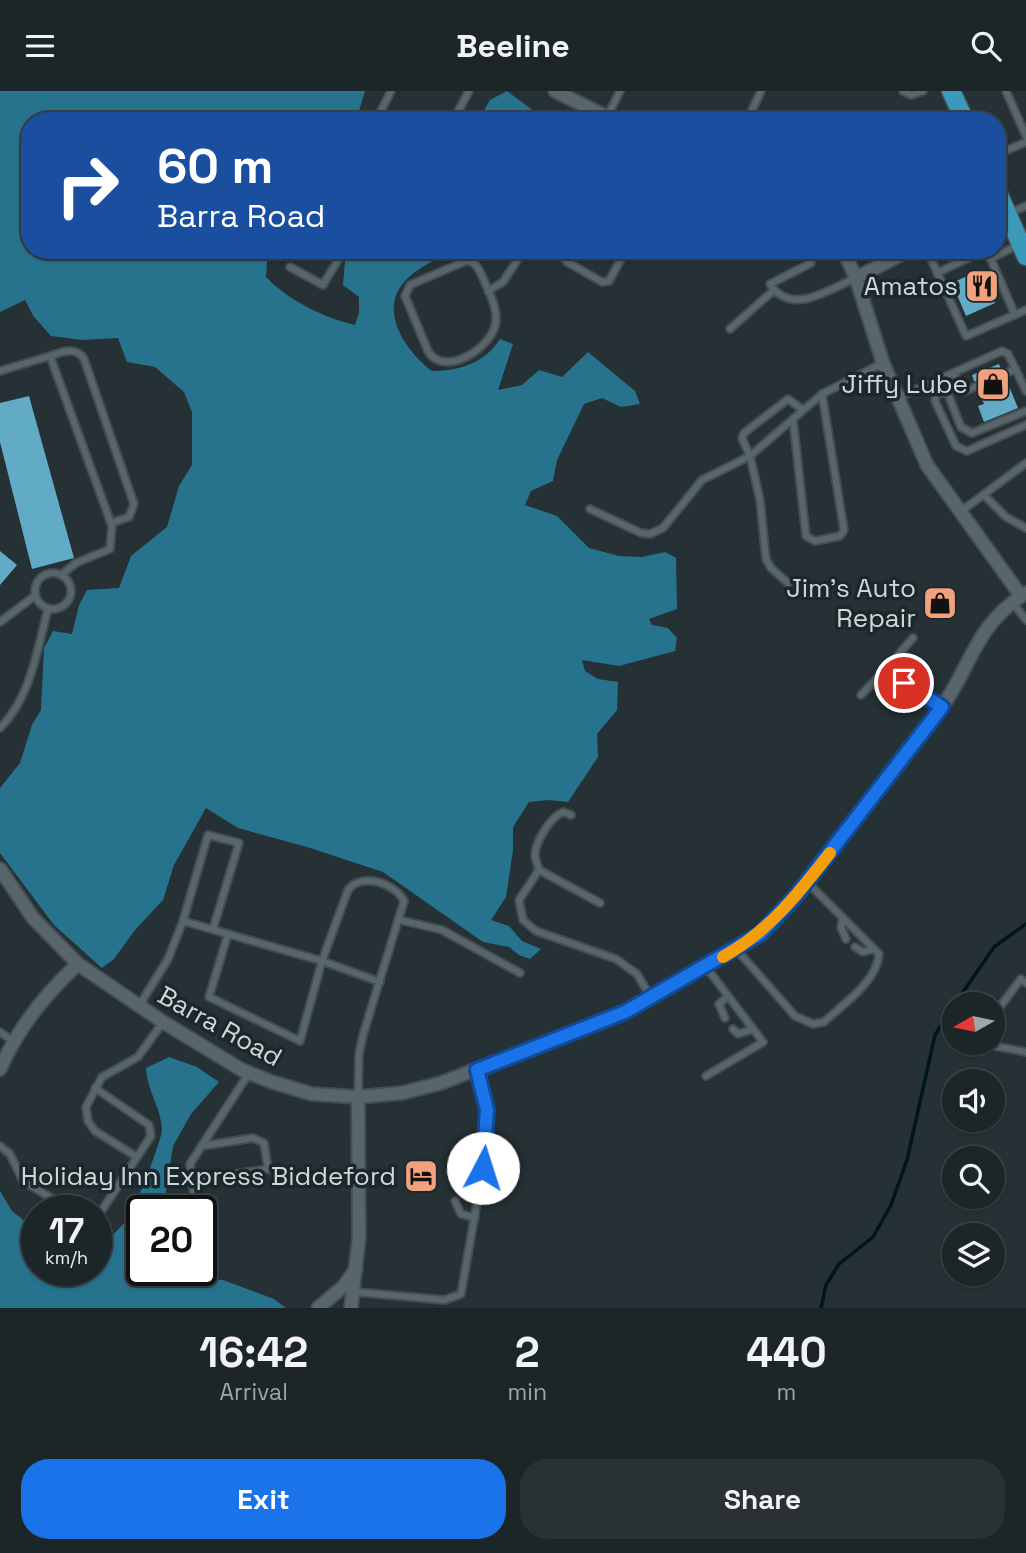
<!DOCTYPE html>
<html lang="en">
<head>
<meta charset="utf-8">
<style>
	body { margin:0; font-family:"Space Grotesk",sans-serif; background:#293134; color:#f1f3f6; height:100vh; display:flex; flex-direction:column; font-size:26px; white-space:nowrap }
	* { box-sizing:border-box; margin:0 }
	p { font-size:23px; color:#a0a5a8 }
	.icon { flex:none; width:38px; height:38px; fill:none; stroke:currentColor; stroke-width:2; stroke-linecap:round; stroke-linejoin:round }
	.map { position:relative; height:1217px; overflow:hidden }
	.sheet { display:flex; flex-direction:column; background:#1c2528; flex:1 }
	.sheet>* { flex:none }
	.top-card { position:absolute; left:21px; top:21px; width:985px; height:147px; border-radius:28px; box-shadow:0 2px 5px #0004,0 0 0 2px #3a4245; background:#1a4fa0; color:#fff; overflow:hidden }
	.needle { width:46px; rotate:261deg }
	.buttons { position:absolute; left:942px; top:901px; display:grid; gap:14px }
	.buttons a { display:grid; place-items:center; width:63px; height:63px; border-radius:50%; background:#1c2528; box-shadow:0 2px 5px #0004,0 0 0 2px #3a4245; font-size:35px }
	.speed { position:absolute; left:21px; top:1104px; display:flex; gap:14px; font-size:35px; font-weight:700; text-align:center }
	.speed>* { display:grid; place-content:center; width:91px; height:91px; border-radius:50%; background:#1c2528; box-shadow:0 2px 5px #0004,0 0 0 2px #3a4245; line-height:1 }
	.speed small { font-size:18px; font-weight:400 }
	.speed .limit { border:4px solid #111; border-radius:10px; background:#fff; color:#111 }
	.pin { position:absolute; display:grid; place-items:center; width:60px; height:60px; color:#fff; margin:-30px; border:4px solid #fff; border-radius:50%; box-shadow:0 2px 7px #0007 }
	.me { position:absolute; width:77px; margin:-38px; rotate:5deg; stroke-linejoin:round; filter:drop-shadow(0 0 5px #0008) }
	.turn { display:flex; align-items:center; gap:24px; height:147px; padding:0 21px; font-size:32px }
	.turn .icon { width:91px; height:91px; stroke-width:2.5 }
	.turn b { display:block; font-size:49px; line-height:60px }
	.eta { display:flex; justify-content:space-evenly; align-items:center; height:119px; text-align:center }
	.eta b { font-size:42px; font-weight:600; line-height:49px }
	.button { display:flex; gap:14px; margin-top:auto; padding:14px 21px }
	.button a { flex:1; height:80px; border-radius:28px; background:#1a73e8; color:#fff; font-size:28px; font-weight:600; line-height:80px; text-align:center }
	.button a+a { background:#293134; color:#f1f3f6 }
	header { display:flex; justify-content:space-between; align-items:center; height:91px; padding:0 21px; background:#1c2528; font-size:32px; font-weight:600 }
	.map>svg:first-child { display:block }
	.forest { fill:#27738e }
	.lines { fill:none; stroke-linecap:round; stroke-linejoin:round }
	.stream { stroke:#01151e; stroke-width:3.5 }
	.building { fill:#62abc7 }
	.lane-casing { stroke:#444e52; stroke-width:10 }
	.street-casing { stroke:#444e52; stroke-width:16 }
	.primary-casing { stroke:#444e52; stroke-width:21 }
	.lane { stroke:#58656a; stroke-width:6 }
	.street { stroke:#58656a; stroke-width:12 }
	.primary { stroke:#3b9ab9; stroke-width:18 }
	.route-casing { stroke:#114b97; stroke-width:18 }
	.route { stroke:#1a73e8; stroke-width:12 }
	.slow { stroke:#f59e0b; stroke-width:12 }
	.labels { text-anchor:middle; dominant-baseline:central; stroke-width:7; stroke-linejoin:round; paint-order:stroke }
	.poi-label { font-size:26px; fill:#cfd7da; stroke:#1c272b; text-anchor:end }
	.street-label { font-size:26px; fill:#cfd7da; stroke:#1c272b }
</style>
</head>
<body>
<header><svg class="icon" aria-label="menu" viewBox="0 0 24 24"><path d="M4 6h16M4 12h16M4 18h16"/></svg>Beeline<svg class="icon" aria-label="search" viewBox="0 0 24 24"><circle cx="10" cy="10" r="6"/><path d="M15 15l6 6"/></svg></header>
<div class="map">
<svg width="1026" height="1217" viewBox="0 0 1026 1217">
	<rect width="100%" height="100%" fill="#253135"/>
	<!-- forest -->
	<g class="forest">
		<path d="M0 0H365L356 30H30V159H274L267 171 266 186C288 209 324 227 355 234L359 222V206L343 194 345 170 359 159H450C436 169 415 178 404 191 378 221 407 261 432 280 459 280 485 272 500 248L513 253 498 299 522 294 539 279 562 286 588 261 635 300 640 313 621 316 602 307 584 313 557 369 553 390 531 400 525 414 557 425 589 457 619 465 642 466 665 461 676 467 677 518 649 528 652 534 668 537 677 547 675 560 619 575 582 569 585 580 598 588 618 591 617 619 597 643 598 666 568 711 549 709 529 711 513 736V759L506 806 491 829 509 835 522 850 541 858 530 868 519 864 509 856 483 851 383 781 307 756 238 737 206 717 174 774 163 809 135 839 114 868 102 877 54 834 0 762V697L20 672 32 634 41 619 44 557 53 540 72 543 79 514 87 499 119 497 131 465 167 436 179 395 192 374V321L184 301 155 276 127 271 118 247 82 249 51 245 34 226 25 209 0 221Z"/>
		<path d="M507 0 539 24 543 30H478L490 9Z"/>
		<path d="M169 966 197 976 219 991 191 1023 173 1055 163 1120H142V1180H170L173 1185 223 1189 274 1208 286 1217H0V1100L12 1120 37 1140V1180H96V1153C108 1151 122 1135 129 1126 135 1118 162 1048 162 1039 161 1016 147 1000 146 977Z"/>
	</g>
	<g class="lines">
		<!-- stream -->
		<g class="stream">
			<path d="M954 914 994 856 1026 833"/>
			<path d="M821 1217 826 1194 839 1173 873 1146 891 1114 907 1069 935 944 954 914"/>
		</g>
	</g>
	<!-- building -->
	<g class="building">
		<path d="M980 179 995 212 966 225 952 192Z"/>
		<path d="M999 273 1001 278 999 285 1006 288 1018 317 984 331 978 315 984 313 979 300 982 293 974 290 972 284Z"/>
		<path d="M29 305 74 467 32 478 0 351V312Z"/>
		<path d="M0 460 17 474 0 494Z"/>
	</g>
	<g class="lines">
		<!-- lane casing -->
		<g class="lane-casing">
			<g id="lane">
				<path d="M903 0 911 4 923 0"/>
				<path d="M1006 0 1026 45"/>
				<path d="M381 20 391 0"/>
				<path d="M607 26 620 0"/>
				<path d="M453 30 469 0"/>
				<path d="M587 30 592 18"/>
				<path d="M747 30 761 0"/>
				<path d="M998 63 1026 51"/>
				<path d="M1009 122 1026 115"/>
				<path d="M564 159V167L567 171 602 191 609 190 626 159"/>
				<path d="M927 159 966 245 1026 219"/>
				<path d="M987 159 1015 224"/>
				<path d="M990 168 1020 153"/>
				<path d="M468 169C479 173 481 184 486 194 491 206 497 217 496 230 494 256 444 288 428 260L405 205 410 194Z"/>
				<path d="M811 172 770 193C791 226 829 198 856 187"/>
				<path d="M290 176 323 194 344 159"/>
				<path d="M937 182 985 159"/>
				<path d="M488 200 503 191 524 159"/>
				<path d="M730 238 774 199"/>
				<path d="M50 265C62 261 76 255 84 268L134 413 129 426 111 432"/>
				<path d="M0 280 50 265 112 435 110 458 76 472 61 484"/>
				<path d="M954 282 963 301 977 295"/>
				<path d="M1004 283 1016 278"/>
				<path d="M933 291 937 302 935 310 956 355 967 360 1026 334"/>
				<path d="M937 302 948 303 961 336 972 342 1026 320"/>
				<path d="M897 307 1002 260 1008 263 1026 300"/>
				<path d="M793 328 806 445 815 450 840 445 844 439 822 303"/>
				<path d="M984 404 1006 426 1026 437"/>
				<path d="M590 418 641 442 650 443 663 437 702 389 750 365 822 303 883 272"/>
				<path d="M960 421 1026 372"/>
				<circle cx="53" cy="500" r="18"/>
				<path d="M788 492 771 477 766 468 760 409 750 365 742 347 744 342 788 308 802 318"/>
				<path d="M1013 512 1026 529"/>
				<path d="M0 531 36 504"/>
				<path d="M913 547 885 579 942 616"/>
				<path d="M861 604 885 579"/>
				<path d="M0 637C31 606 37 559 48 518"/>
				<path d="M571 724 563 721C551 726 536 749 535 763 535 768 538 774 539 779L519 809 523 829 536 840 616 868 637 883 650 905"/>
				<path d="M539 779 600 812"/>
				<path d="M843 827 841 836 846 848"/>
				<path d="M400 829 442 839 520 882"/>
				<path d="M183 830 208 744 239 752 213 838"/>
				<path d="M228 843 209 906 300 950 322 870 380 891"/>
				<path d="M855 856 863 861 874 858"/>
				<path d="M736 858 795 925 813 933 824 931C843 913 877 891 879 863L807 791"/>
				<path d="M706 876 763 951 706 985"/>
				<path d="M139 915 168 868 183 830 322 870 348 799C361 781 395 792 404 810L363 944 359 963 358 1006"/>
				<path d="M992 926 1021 888 1026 892"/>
				<path d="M725 927 719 913 728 905"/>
				<path d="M733 938 738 943 753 938"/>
				<path d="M0 941 13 950"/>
				<path d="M978 952 1026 961"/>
				<path d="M95 997 149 1034 151 1045 102 1119 96 1123"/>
				<path d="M0 1055 10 1063 23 1090 73 1120"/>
				<path d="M137 1066 95 1040 88 1030 86 1016 102 986 138 966 163 931"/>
				<path d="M192 1090 268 1078 264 1052 253 1047 202 1055"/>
				<path d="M458 1091 460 1083 467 1077H483"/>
				<path d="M455 1110 461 1123 475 1127"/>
				<path d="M196 1120 190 1073 249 982"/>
				<path d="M201 1157 203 1168"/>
				<path d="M355 1201 445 1209 461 1203 483 1077 488 1026 477 979"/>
			</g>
		</g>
		<!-- street casing -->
		<g class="street-casing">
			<g id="street">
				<path d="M555 0 615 30"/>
				<path d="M843 159 856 187 883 272 927 374 1021 505"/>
				<path d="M856 187 910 159"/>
				<path d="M0 778 33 827 78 873 163 931 242 979 272 991 312 1003 358 1006 402 1002 441 992 625 921 760 843 795 806 942 616C973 572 975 534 1026 502"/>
				<path d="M0 978C18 937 45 903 78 873"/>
				<path d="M318 1217 344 1195 356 1178"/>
				<path d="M351 1217 359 1146 358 1006"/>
			</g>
		</g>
		<!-- primary casing -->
		<g class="primary-casing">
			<g id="primary">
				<path d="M951 0 965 30"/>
				<path d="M998 102 1026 165"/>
			</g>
		</g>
		<!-- lane -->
		<use href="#lane" class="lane"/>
		<!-- street -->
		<use href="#street" class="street"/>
		<!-- primary -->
		<use href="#primary" class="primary"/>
	</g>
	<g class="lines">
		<!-- route casing -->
		<g class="route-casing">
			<path id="route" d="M483 1077 487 1019 477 979 625 921 760 843 795 806 942 616 904 592"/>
		</g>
		<!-- route -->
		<use href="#route" class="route"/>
		<!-- slow -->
		<path class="slow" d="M723 866C769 840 798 803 830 762"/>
	</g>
	<!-- icons -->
	<defs>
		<g id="restaurant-square" transform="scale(1.75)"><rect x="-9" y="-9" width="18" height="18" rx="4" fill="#f1a17c" stroke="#1c272b"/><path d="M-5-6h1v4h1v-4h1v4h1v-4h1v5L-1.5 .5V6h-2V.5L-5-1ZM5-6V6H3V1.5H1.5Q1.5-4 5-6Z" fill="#111"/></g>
		<g id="shop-square" transform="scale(1.75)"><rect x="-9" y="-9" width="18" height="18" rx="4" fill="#f1a17c" stroke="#1c272b"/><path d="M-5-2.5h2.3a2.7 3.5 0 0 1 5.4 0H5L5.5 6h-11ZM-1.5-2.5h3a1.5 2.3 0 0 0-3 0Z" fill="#111"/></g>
		<g id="hotel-square" transform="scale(1.75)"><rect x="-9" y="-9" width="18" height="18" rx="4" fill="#f1a17c" stroke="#1c272b"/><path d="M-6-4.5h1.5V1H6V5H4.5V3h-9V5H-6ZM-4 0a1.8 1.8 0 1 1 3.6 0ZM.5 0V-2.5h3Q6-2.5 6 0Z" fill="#111"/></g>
	</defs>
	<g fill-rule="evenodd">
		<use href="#restaurant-square" x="982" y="195"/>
		<use href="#shop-square" x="993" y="293"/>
		<use href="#shop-square" x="940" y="512"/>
		<use href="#hotel-square" x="421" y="1085"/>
	</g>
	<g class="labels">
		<!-- poi labels -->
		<g class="poi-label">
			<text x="958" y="195">Amatos</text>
			<text x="968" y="293">Jiffy Lube</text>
			<text x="916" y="497">Jim's Auto<tspan x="916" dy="30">Repair</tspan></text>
			<text x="396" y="1085">Holiday Inn Express Biddeford</text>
		</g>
		<!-- street labels -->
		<g class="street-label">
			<text transform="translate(220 935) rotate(29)">Barra Road</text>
		</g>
	</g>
</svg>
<div class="buttons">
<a><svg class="needle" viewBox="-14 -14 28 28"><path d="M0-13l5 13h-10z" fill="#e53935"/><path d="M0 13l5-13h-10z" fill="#a0a5a8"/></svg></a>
<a><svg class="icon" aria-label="sound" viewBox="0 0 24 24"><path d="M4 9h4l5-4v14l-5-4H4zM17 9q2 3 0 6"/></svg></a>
<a><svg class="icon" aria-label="search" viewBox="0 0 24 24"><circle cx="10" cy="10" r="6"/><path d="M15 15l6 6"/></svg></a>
<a><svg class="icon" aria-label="layers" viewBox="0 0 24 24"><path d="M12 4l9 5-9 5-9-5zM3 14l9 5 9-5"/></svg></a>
</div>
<div class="speed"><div>17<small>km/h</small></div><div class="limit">20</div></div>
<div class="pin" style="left:904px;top:592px;background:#d93025"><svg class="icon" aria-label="arrive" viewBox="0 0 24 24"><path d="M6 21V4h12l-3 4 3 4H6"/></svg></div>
<svg class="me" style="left:483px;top:1077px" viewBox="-20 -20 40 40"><circle r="19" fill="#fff"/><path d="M0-13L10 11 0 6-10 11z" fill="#1a73e8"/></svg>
<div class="top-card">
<div class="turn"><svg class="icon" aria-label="right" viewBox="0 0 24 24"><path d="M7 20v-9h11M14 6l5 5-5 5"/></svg><div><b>60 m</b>Barra Road</div></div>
</div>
</div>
<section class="sheet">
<div class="eta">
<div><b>16:42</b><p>Arrival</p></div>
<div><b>2</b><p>min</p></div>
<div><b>440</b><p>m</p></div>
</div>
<div class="button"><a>Exit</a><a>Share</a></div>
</section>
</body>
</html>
